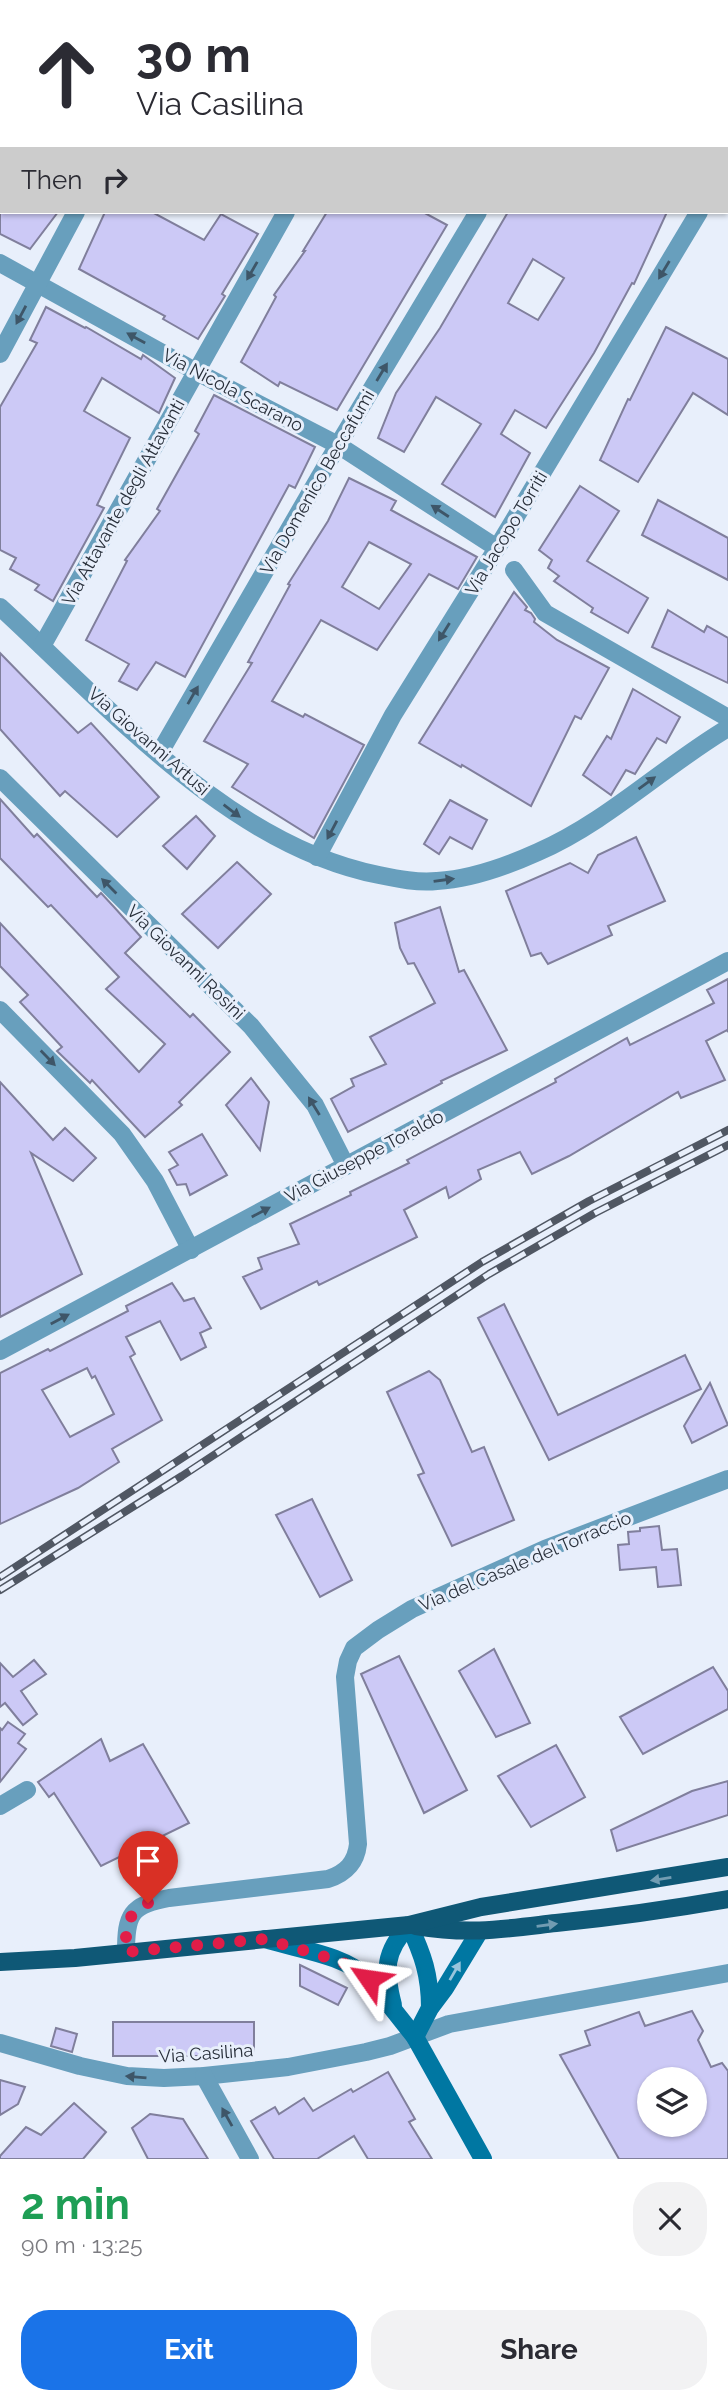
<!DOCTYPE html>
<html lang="en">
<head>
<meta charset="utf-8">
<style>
	body { margin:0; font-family:Raleway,sans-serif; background:#f2f2f3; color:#2b2b33; height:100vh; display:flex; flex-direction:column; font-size:26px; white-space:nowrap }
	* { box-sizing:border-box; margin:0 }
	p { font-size:23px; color:#7c7c81 }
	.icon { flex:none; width:38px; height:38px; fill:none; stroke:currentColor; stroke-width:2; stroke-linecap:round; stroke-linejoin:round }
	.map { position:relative; height:2159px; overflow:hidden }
	.drawer { display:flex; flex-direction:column; background:#fff; flex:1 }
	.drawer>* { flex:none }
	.guide { position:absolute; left:0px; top:0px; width:728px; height:214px; box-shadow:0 2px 5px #0004; background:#fff; color:#2b2b33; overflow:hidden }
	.buttons { position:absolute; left:637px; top:2067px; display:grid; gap:14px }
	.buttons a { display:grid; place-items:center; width:70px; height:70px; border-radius:50%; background:#fff; box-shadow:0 2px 5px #0004; font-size:35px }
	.pin { position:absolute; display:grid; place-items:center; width:60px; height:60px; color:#fff; margin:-72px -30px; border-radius:50% 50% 50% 0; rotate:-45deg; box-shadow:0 0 7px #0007 }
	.pin .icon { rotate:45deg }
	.me { position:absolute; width:77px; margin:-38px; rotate:302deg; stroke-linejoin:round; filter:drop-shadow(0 0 5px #0008) }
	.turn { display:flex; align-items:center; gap:24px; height:147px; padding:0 21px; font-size:32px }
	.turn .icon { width:91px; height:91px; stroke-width:2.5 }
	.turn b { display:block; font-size:49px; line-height:60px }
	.then { display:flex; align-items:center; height:66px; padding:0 21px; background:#0003; gap:14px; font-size:26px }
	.round { display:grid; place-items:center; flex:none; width:74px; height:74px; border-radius:28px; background:#f2f2f3 }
	.overview { display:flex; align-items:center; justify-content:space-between; height:119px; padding:0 21px }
	h1 { font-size:42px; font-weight:700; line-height:52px; color:#1e9e55 }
	.primary-button { display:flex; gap:14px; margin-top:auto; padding:14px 21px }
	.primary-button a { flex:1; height:80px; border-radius:28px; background:#1a73e8; color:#fff; font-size:28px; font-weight:700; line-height:80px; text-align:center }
	.primary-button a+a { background:#f2f2f3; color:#2b2b33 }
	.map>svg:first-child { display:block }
	.building { fill:#ccc9f6; stroke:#807f9c; stroke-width:2; fill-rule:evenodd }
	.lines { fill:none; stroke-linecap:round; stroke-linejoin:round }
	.street { stroke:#689fbd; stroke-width:18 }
	.secondary { stroke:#0077a2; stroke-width:18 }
	.primary { stroke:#0f5876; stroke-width:18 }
	.rail-casing { stroke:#505763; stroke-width:8 }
	.rail { stroke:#e8effb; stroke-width:5; stroke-dasharray:16; stroke-linecap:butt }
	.oneway { fill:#3e5668 }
	.oneway2 { fill:#719cb2 }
	.oneway3 { fill:#97c5dc }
	.route { stroke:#e11d48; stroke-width:12; stroke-dasharray:0 21.6 }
	.labels { text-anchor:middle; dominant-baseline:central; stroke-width:6; stroke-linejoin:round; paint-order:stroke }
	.street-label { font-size:18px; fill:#282f3a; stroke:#e8effb }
</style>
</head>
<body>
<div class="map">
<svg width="728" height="2159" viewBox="0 0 728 2159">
	<rect width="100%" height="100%" fill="#e8effb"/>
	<!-- building -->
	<g class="building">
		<path d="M0 212H58L30 249 0 234Z"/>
		<path d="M105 212H152L204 240 221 214 258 234 222 294 225 296 198 339 163 319 165 316 79 269Z"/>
		<path d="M327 212H423L447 225 337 410 280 382 278 386 241 362 276 297 274 295 305 251H303Z"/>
		<path d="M508 212H667L634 284 632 283 594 353 546 428 515 410 501 434 530 453 495 517 442 484 481 424 436 397 404 452 378 438 396 393 440 328ZM533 259 564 278 538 320 508 303Z"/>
		<path d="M46 307 85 328 86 327 141 359 143 355 175 378 159 413 102 378 84 411 130 438 97 505 104 508 53 601 35 590 39 585 10 569 16 558 0 550V407L37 343 30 340Z"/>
		<path d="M666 327 728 359V415L693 393 638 482 600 460 628 399 630 400Z"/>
		<path d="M214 395 315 447 295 488 289 485 185 677 156 662 137 690 119 681 129 664 86 640 127 561 125 560 160 511 157 509 199 434 195 431Z"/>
		<path d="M349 478 396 501 391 510 477 557 458 589 429 574 377 650 321 620 272 701 303 717 305 714 364 745 314 838 232 787 248 764 204 741 252 663 248 662 290 585 288 584 328 521ZM369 542 411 564 379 609 342 587Z"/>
		<path d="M580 486 619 511 587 561 648 598 628 633 591 612 593 608 554 581 559 576 548 568 552 560 539 550Z"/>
		<path d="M658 500 728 538V580L642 535Z"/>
		<path d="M514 592 527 607 525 610 531 613 535 619 534 622 557 640 609 668 581 719 575 716 531 806 462 765 461 767 419 743Z"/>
		<path d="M668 610 704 632 707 626 728 638V683L652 647Z"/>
		<path d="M0 653 78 733 91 723 159 797 117 837 65 791 60 796 0 729Z"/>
		<path d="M633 689 680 717 666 743 657 738 635 774 626 770 611 795 583 775 607 736 611 739Z"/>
		<path d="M0 799 34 837 37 834 97 897 101 893 114 907 141 937 125 953 190 1017 193 1014 230 1052 179 1102 182 1105 145 1137 92 1080 90 1083 57 1051 62 1047 20 1002 28 995 0 966V923L139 1072 165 1044 106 989 119 977 51 905 48 907 0 858Z"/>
		<path d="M450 800 487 820 472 849 450 837 439 854 424 844Z"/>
		<path d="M196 816 215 836 187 869 163 846Z"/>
		<path d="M636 837 665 901 608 926 612 935 548 964 541 953 531 956 506 891 570 863 588 873 598 855Z"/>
		<path d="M237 862 271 894 218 948 182 914Z"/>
		<path d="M440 907 459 972 464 970 507 1050 441 1081 442 1083 348 1132 331 1099 354 1086 351 1079 386 1064 370 1037 435 1003 414 963 408 964 400 948 395 923Z"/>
		<path d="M728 979V1032L727 1030 706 1041 725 1080 681 1098 678 1092 569 1156 532 1174 520 1152 478 1170 481 1179 449 1198 446 1187 404 1210 417 1237 319 1285 317 1281 261 1309 243 1277 262 1269 258 1258 299 1244 290 1224 351 1195 350 1192 409 1163 407 1160 556 1082 555 1079 627 1038 630 1045 714 1003 707 990Z"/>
		<path d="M251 1078 269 1102 260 1150 226 1105Z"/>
		<path d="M0 1082 53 1140 65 1128 96 1158 73 1181 31 1153 82 1274 0 1317Z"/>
		<path d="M202 1134 227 1175 190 1195 186 1184 177 1185 169 1170 178 1165 169 1152Z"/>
		<path d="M172 1283 184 1301 194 1298 211 1328 200 1333 206 1347 181 1360 160 1321 126 1337 135 1354 130 1357 162 1420 112 1449 119 1462 78 1488 0 1524V1373L48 1349 50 1351 128 1311 126 1306ZM87 1368 92 1378 95 1376 114 1414 70 1437 42 1390Z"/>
		<path d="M504 1304 558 1415 685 1355 701 1389 549 1460 478 1318Z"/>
		<path d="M429 1371 440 1380 472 1452 484 1447 514 1520 452 1546 418 1475 424 1473 387 1392Z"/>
		<path d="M710 1383 728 1425 692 1443 684 1426Z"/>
		<path d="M312 1499 352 1580 320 1597 276 1515Z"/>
		<path d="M659 1526 662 1550 677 1549 681 1585 658 1587 656 1567 620 1570 618 1545 629 1544 628 1532 640 1531V1528Z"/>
		<path d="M494 1649 530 1723 496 1737 459 1671Z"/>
		<path d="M399 1656 467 1790 424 1813 361 1674Z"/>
		<path d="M34 1660 46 1674 21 1691 37 1714 23 1725 5 1703 0 1707V1663L13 1677Z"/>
		<path d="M713 1667 728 1691V1709L643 1754 620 1717Z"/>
		<path d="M8 1722 25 1734 18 1743 26 1749 0 1782V1728L2 1730Z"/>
		<path d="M101 1739 110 1761 143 1744 189 1823 101 1866 54 1793 49 1797 38 1782Z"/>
		<path d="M556 1745 585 1797 531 1827 498 1776Z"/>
		<path d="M728 1781V1815L617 1851 611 1830 692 1791Z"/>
		<path d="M300 1965 347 1988 338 2005 300 1986Z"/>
		<path d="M692 2011 703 2031 698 2040 711 2067 722 2063 728 2071V2159H619L560 2055 590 2045 585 2031 639 2012 645 2026ZM649 2079H695V2124H649Z"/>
		<rect x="113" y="2022" width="141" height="34"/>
		<path d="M56 2028 77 2034 72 2052 51 2046Z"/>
		<path d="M388 2072 415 2119 409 2122 432 2159H368L354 2136 317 2159H274L251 2121 275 2107 279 2114 304 2098 313 2111 351 2089 353 2092Z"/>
		<path d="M0 2080 25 2087 18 2104 0 2115Z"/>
		<path d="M74 2103 106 2132 83 2159H0V2156L26 2127 41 2135Z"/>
		<path d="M150 2114 183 2119 208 2159H148L132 2128Z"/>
	</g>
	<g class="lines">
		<!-- street -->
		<g class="street">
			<path d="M189 2 190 0"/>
			<path d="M405 2 406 0"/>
			<path d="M605 2 606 0"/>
			<path d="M726 166 728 163"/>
			<path d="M0 263 195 371 338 445 497 548"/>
			<path d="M0 354 76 212"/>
			<path d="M514 570 545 613 728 718"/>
			<path d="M0 607C108 706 230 846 379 875 398 879 418 883 437 881 471 879 507 866 538 852 607 822 664 766 728 728"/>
			<path d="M42 646 286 212"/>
			<path d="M159 754 338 445 478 212"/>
			<path d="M0 778 251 1026 315 1105 346 1166"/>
			<path d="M317 857 393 715 497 548 699 212"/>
			<path d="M0 1010 122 1134 155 1181 191 1250"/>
			<path d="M0 1351 728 961"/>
			<path d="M0 1806 27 1790"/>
			<path d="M126 1952C126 1915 130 1905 169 1898L328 1879C346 1873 356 1863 358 1844L345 1677 348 1661 354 1648 378 1630 412 1609 545 1549 728 1479"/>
			<path d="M0 2043 80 2066 127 2076 164 2078 204 2076 288 2067 366 2052 390 2046 449 2024 728 1973"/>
			<path d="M204 2076 250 2159"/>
		</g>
		<!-- secondary -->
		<g class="secondary">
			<path d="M265 1939C299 1950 343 1954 369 1979L415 2037 483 2159"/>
			<path d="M393 2005C384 1970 384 1952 409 1925 423 1955 430 1975 430 2008"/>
			<path d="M415 2037 430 2008 445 1988 479 1932"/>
		</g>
		<!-- primary -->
		<g class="primary">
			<path d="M416 1926C470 1935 504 1929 556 1923 614 1917 671 1909 728 1899"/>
			<path d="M0 1962 75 1958 409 1925 481 1907 728 1867"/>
		</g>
		<!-- rail casing -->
		<g class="rail-casing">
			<g id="rail">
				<path d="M0 1577 482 1262 589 1201 728 1130"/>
				<path d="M0 1590 182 1476 489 1274 595 1213 728 1145"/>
			</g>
		</g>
		<!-- rail -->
		<use href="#rail" class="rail"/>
	</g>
	<!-- one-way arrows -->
	<defs><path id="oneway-solid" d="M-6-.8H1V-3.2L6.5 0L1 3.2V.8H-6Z" transform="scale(1.75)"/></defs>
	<g class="oneway">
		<use href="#oneway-solid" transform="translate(664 270) rotate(121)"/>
		<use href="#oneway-solid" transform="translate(252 271) rotate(120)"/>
		<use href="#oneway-solid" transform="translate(21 315) rotate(118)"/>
		<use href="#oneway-solid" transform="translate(136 338) rotate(-151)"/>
		<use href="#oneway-solid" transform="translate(382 372) rotate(-59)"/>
		<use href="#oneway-solid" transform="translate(440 511) rotate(-147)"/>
		<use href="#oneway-solid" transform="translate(444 632) rotate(122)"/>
		<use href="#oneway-solid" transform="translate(193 695) rotate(-60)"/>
		<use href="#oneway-solid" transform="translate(647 783) rotate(-36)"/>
		<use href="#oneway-solid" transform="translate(232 811) rotate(37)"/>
		<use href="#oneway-solid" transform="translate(332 830) rotate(118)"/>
		<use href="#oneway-solid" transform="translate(444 880) rotate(-8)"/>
		<use href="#oneway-solid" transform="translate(109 886) rotate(-135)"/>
		<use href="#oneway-solid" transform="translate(48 1058) rotate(46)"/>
		<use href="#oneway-solid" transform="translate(314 1106) rotate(-122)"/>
		<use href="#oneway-solid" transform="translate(261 1212) rotate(-28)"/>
		<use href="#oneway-solid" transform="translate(60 1319) rotate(-28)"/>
		<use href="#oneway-solid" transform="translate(136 2077) rotate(-175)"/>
		<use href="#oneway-solid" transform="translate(227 2117) rotate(-119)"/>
	</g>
	<g class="oneway2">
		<use href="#oneway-solid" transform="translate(661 1879) rotate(171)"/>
		<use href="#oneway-solid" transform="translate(547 1925) rotate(-8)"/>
	</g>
	<use class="oneway3" href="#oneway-solid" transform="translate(455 1971) rotate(-60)"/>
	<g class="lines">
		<!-- route -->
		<path class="route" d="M148 1903C124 1916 126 1927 126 1952L265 1939 339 1961 361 1971 369 1979"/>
	</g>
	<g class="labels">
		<!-- street labels -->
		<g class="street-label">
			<text transform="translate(233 390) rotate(28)">Via Nicola Scarano</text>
			<text transform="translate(317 482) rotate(-60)">Via Domenico Beccafumi</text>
			<text transform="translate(123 502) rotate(-61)">Via Attavante degli Attavanti</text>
			<text transform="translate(506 533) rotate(-59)">Via Jacopo Torriti</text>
			<text transform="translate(149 741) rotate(41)">Via Giovanni Artusi</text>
			<text transform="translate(186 962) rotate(44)">Via Giovanni Rosini</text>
			<text transform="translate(364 1156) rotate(-28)">Via Giuseppe Toraldo</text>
			<text transform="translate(525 1561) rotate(-23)">Via del Casale del Torraccio</text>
			<text transform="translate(206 2053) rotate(-4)">Via Casilina</text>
		</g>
	</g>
</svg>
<div class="buttons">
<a><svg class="icon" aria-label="layers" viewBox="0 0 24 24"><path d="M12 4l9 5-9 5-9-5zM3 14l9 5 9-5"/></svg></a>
</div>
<div class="pin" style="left:148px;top:1903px;background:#d93025"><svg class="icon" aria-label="arrive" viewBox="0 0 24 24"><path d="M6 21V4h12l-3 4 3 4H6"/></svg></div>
<svg class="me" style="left:369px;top:1979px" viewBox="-20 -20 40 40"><path d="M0-17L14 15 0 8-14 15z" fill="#e11d48" stroke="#fff" stroke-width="4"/></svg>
<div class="guide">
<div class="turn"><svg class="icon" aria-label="ahead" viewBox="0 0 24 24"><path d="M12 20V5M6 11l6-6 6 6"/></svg><div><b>30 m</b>Via Casilina</div></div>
<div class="then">Then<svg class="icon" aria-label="right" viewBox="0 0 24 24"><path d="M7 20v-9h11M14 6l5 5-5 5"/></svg></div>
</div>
</div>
<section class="drawer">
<div class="overview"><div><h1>2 min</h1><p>90 m · 13:25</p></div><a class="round"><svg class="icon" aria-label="close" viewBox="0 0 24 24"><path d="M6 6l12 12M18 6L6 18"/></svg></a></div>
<div class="primary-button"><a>Exit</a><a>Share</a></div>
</section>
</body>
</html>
